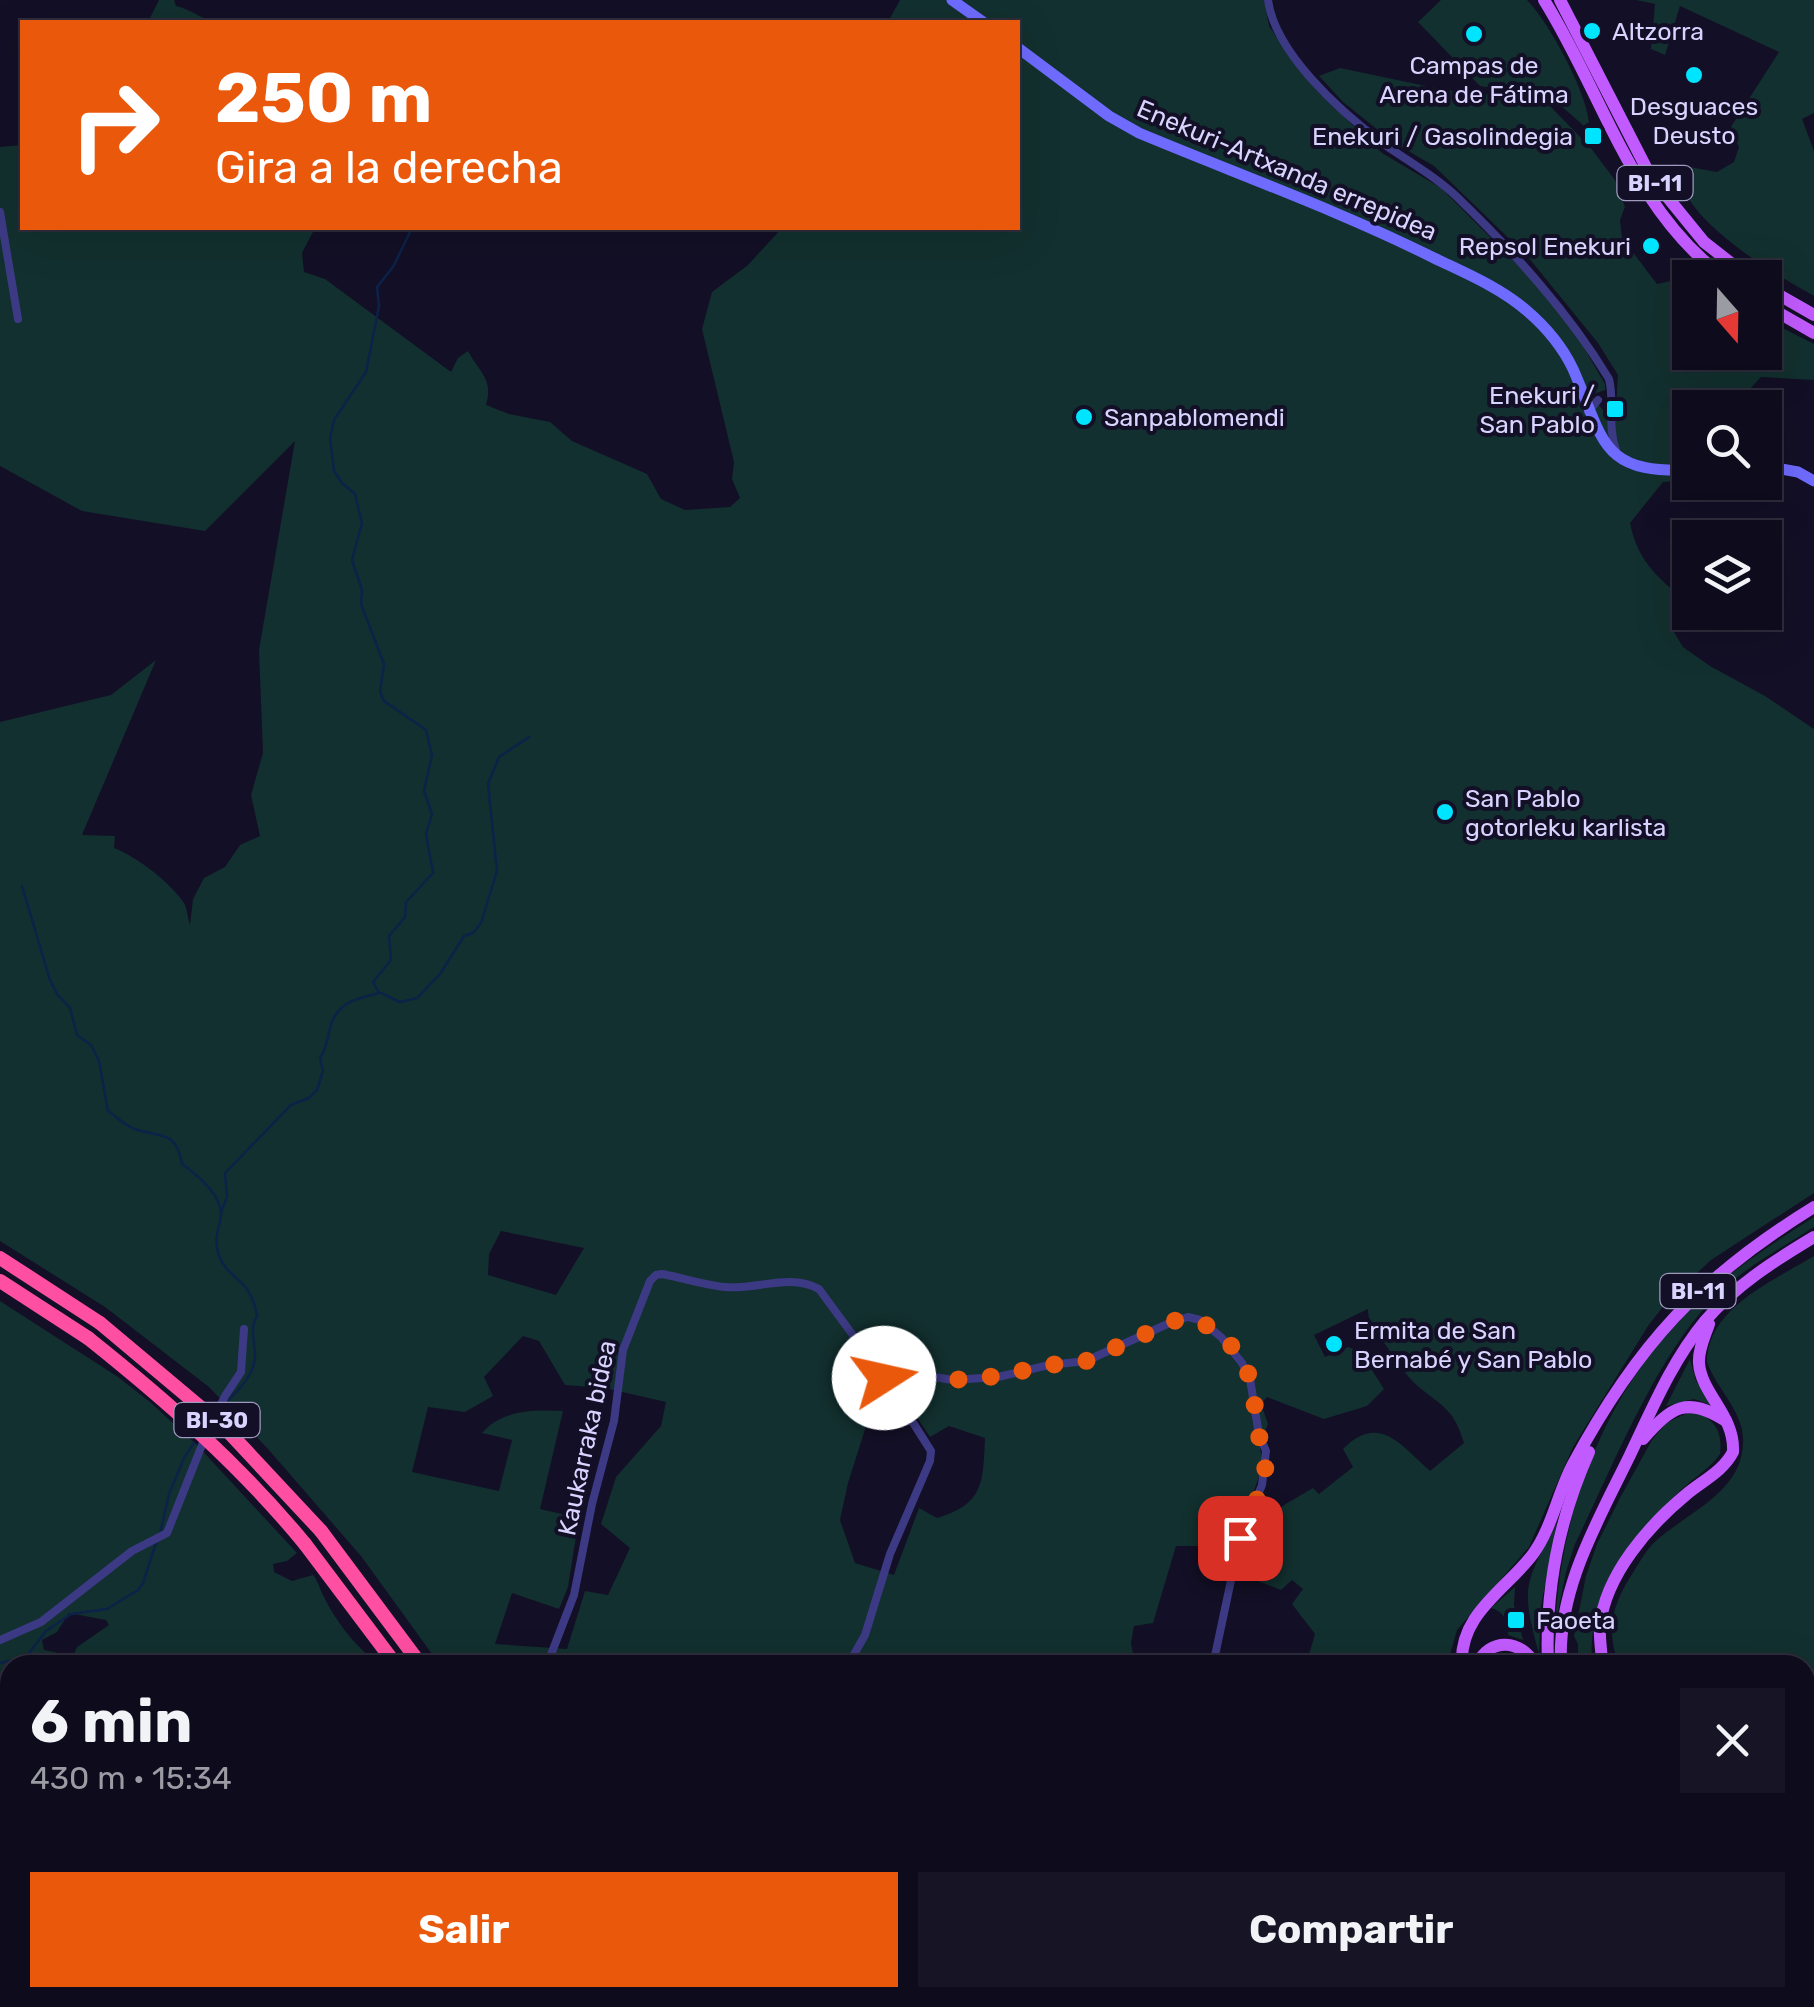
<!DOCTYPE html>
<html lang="es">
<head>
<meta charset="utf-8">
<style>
	body { margin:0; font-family:Rubik,sans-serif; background:#171425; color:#f1f3f6; height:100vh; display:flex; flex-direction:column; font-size:38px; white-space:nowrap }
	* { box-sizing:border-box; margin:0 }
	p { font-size:32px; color:#9b9ba3 }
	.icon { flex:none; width:55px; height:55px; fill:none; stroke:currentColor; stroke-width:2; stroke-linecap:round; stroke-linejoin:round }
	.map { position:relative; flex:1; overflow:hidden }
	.drawer { position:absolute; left:0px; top:1655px; width:1815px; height:352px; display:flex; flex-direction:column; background:#0e0b1c; border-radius:30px 30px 0 0; box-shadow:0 10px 40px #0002,0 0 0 2px #2e2b3b }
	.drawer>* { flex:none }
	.top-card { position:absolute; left:20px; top:20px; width:1000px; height:210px; border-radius:0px; box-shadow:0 10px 40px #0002,0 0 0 2px #2e2b3b; background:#ea580c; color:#fff; overflow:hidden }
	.needle { width:65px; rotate:160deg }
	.tools { position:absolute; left:1672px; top:260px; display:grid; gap:20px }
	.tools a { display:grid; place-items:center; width:110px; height:110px; border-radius:0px; background:#0e0b1c; box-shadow:0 10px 40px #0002,0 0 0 2px #2e2b3b; font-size:50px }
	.pin { position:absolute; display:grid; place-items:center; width:85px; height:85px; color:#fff; margin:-42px; border-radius:20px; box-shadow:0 5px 15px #0006 }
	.me { position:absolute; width:110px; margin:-55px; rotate:80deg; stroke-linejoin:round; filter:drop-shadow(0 0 8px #0008) }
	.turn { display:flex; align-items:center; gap:35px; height:210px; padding:0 30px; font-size:45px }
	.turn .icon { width:130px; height:130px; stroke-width:2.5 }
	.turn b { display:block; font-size:70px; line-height:85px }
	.round { display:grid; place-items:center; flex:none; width:105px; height:105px; border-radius:0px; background:#171425 }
	.overview { display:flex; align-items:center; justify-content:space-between; height:170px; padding:0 30px }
	h1 { font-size:60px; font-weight:700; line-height:75px }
	.cta { display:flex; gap:20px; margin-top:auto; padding:20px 30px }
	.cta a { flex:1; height:115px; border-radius:0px; background:#ea580c; color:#fff; font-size:40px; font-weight:700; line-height:115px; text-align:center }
	.cta a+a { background:#171425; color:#f1f3f6 }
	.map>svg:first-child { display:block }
	.green { fill:#12302f; fill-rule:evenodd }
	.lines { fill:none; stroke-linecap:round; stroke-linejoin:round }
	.stream { stroke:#0c2248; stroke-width:2.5 }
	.street { stroke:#3d3a85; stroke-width:8 }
	.secondary { stroke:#6f6bff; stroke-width:11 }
	.primary { stroke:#c25bff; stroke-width:12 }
	.highway { stroke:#ff4fa3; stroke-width:14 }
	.highway-bridge { stroke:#ff4fa3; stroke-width:14 }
	.route { stroke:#ea580c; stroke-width:18; stroke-dasharray:0 32.4 }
	.poi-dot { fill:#00e5ff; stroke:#130f26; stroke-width:4 }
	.labels { text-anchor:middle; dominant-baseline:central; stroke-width:8; stroke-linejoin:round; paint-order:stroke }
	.shield { fill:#130f26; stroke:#9e99be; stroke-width:2.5 }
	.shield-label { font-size:22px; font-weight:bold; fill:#d9d4ff }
	.poi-label { font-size:25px; fill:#d9d4ff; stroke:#130f26; text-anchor:start }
	.street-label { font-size:25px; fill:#d9d4ff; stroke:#130f26 }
</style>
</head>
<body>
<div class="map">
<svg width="1814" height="2007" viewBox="0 0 1814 2007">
	<rect width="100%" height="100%" fill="#130f26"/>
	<!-- green -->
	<g class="green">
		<path d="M159 0H174L176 6C191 9 203 21 219 22H148Z"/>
		<path d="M900 0H1264L1269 26 1296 66 1320 94 1382 153 1441 188 1527 274 1576 334 1605 384V390L1591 395 1615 425 1618 375 1598 343 1528 257 1434 166 1393 142 1343 102 1319 76 1340 68 1445 90 1533 99 1548 104 1590 147 1615 180 1625 207 1620 220 1622 238 1657 284 1697 275 1700 277 1690 278V352H1765V319L1814 344V380L1761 377 1746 393 1744 407 1690 408V480L1663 482 1630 523C1636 553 1650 571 1673 590L1671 627 1683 647 1710 666 1765 696 1814 729V1193L1711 1260 1668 1300 1648 1326 1573 1447 1529 1547 1457 1630 1447 1665H1306L1315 1634 1292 1604 1303 1589 1292 1580 1281 1590 1239 1574 1249 1534 1284 1505 1313 1488 1319 1494 1353 1467 1343 1449C1379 1412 1402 1446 1430 1471L1464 1443C1454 1410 1445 1408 1420 1388 1405 1376 1396 1359 1385 1344 1375 1331 1368 1325 1368 1309L1314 1335 1325 1357 1348 1347 1360 1351 1384 1389 1367 1406 1324 1419 1267 1397 1261 1404 1268 1424 1259 1445C1268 1470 1250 1497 1241 1520L1213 1516 1204 1520 1198 1546H1176L1153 1623 1134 1626 1131 1643 1135 1665H440L361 1556 268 1449 209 1387 105 1307 0 1241V722L111 695 156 660 82 835 115 836 114 848C137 857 170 882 184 903 187 908 188 919 190 925L193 899 204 878 225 867 240 845 260 836 251 795 263 753 259 650 295 441 205 531 82 511 0 466V147L22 145V228H315L302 253 304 272 325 279 451 372 458 358 468 351C479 372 494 379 486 405L509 414 550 422 572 441 647 474 661 499 685 510 730 507 740 498 732 479 734 462 702 329 712 292 748 265 782 228H1018V22H888ZM501 1231 584 1248 556 1295 488 1275 489 1254ZM523 1336 539 1341 565 1385 605 1388 666 1402 661 1426 616 1477 601 1524 630 1548 608 1595 585 1591 567 1649 495 1644 512 1593 559 1609 568 1587 579 1518 540 1509 563 1411C534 1410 503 1409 482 1433L512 1440 499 1491 412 1472 428 1407 465 1412 493 1396 484 1377ZM895 1384 930 1437 949 1426 985 1438C983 1483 984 1504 937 1518L919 1508 894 1575 855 1563 840 1520 848 1483 875 1398Z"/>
		<path d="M1441 0H1527C1550 24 1585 89 1589 122L1584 126 1552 98 1480 86 1418 22Z"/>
		<path d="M1636 0H1814V113L1802 119 1814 151V296C1774 274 1708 234 1685 193 1680 184 1677 173 1673 164L1717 172 1734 162 1739 147 1733 135 1727 133 1779 52 1680 6 1665 55 1651 49 1655 4Z"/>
		<path d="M1814 1217V1227C1782 1248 1747 1266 1720 1292 1658 1350 1613 1467 1575 1544L1566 1572 1555 1627C1561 1507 1607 1387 1696 1303 1732 1270 1773 1243 1814 1217Z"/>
		<path d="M1814 1256V1986L1805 1970V1665H1619C1605 1628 1613 1603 1634 1571 1641 1560 1647 1548 1657 1540 1691 1510 1745 1491 1743 1438 1742 1410 1716 1388 1707 1362 1707 1308 1775 1280 1814 1256Z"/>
		<path d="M0 1301 118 1377 150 1402 196 1444 297 1553 287 1561 273 1564 274 1572 292 1581 313 1575C319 1582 319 1588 324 1597 336 1622 358 1650 381 1665H10V1972L0 1963ZM69 1613 106 1620 109 1625 77 1647 73 1656 44 1650 42 1640 57 1632Z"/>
		<path d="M1690 1359 1696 1381 1714 1406 1694 1399 1666 1406Z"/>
		<path d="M1692 1411C1714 1418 1723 1430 1720 1454 1710 1469 1693 1478 1680 1491 1630 1539 1587 1592 1592 1665H1578V1644L1574 1636 1586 1576 1597 1544 1621 1496 1652 1440 1666 1423Z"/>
		<path d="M1557 1522 1541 1606 1539 1654C1520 1585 1525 1584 1557 1522Z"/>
		<path d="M1515 1587 1514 1605 1523 1640 1508 1635C1509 1622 1504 1611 1491 1608Z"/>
		<path d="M39 1998H279L272 2004 274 2007H49Z"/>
		<path d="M364 1998H435V2001L470 2007H360Z"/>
		<path d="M515 1998H780L800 2007H510Z"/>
		<path d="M882 1998H1018L1025 2007H905Z"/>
		<path d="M1085 1998H1176L1201 2007H1081Z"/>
		<path d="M1204 1998H1357L1390 2007H1202Z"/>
	</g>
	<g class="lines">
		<!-- stream -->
		<g class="stream">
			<path d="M22 886 50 980 57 994 70 1008 77 1035 91 1045 99 1061 108 1111C117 1117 124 1125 135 1129 162 1138 176 1130 182 1164 196 1174 218 1192 221 1211 222 1226 211 1236 220 1258 229 1280 251 1278 257 1316 249 1329 255 1341 255 1355 255 1375 238 1391 225 1403"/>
			<path d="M381 993 400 1002 417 998 440 974 464 936 473 933 481 923 497 871 488 784 499 757 529 737"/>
			<path d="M221 1212 227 1197 225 1173 291 1105 309 1098 317 1090 323 1071 320 1058C327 1048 327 1039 330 1028 336 1002 358 998 379 993L373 982 391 960 389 936 405 917 406 902 433 873 426 834 432 814 424 791 432 755 426 730 384 701 380 692 384 664 361 604 362 590 352 560 362 523 355 494 342 483 334 471 330 438 334 420 366 372 379 306 377 287 393 267 412 228"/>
			<path d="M160 1534 169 1494 184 1458 194 1443"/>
			<path d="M0 1663 26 1657 46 1631 71 1614 107 1609 138 1590 143 1583 157 1540"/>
		</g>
		<!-- street -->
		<g class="street">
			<path d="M1268 0C1275 53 1340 111 1381 142 1407 161 1433 174 1456 196 1513 251 1568 311 1609 379 1615 402 1607 426 1616 450"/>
			<path d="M0 212 18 319"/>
			<path d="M1588 412 1598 400"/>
			<path d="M878 1367 952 1380 998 1377 1049 1365 1086 1361 1174 1321 1188 1317 1200 1320 1221 1337 1242 1363 1250 1379 1259 1435 1266 1451 1262 1485 1240 1538 1213 1665"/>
			<path d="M0 1640 41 1622 132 1551 167 1533 202 1445 225 1396 241 1372 244 1329"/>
			<path d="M547 1665 574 1595 592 1504 614 1421 623 1350 650 1281 656 1275 662 1274C683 1278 704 1285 725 1287 757 1290 789 1273 819 1289L886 1380 931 1451 930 1461 890 1554 865 1635 848 1665"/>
			<path d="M0 1877 10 1882"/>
			<path d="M1805 1994 1812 2007"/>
			<path d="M261 1998 267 2007"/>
			<path d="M1476 1998 1481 2007"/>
			<path d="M1792 1998 1798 2007"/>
			<path d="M907 2007V1998"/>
			<path d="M1614 2007V1998"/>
		</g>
		<!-- secondary -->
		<g class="secondary">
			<path d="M952 0 983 22"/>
			<path d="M1018 48 1109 116 1139 133C1237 174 1338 210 1434 258 1465 273 1499 287 1526 310 1546 327 1562 346 1573 369 1604 439 1599 474 1690 470"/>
			<path d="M1765 466 1798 472 1814 481"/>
		</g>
		<!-- primary -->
		<g class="primary">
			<path d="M1544 0C1603 94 1631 209 1725 278"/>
			<path d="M1560 0 1651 177 1704 242 1750 278"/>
			<path d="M1765 287 1814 315"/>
			<path d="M1765 305 1814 333"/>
			<path d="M1643 1439C1672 1406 1687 1396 1726 1421"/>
			<path d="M1462 1665C1459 1614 1506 1590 1533 1554 1552 1528 1558 1492 1573 1464 1637 1345 1699 1278 1814 1207"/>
			<path d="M1477 1665C1489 1637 1522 1639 1535 1665"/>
			<path d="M1548 1665C1545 1592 1559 1519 1589 1452"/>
			<path d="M1561 1665C1557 1589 1598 1521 1630 1455 1652 1409 1672 1361 1705 1321 1736 1285 1774 1261 1814 1237"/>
			<path d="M1602 1665C1602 1652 1599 1639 1600 1626 1605 1575 1649 1525 1688 1493 1704 1480 1723 1471 1733 1452 1735 1415 1701 1394 1699 1363 1698 1350 1705 1336 1709 1324"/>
			<path d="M1698 1998 1702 2007"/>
			<path d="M1714 1998 1718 2007"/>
		</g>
		<!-- highway -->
		<g class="highway">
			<path d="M0 1258 100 1323"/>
			<path d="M0 1281 88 1338"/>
			<path d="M321 1531 421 1665"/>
			<path d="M305 1544 396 1665"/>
			<path d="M805 1998 824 2007"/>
			<path d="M851 1998 872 2007"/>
			<path d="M1738 1998 1742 2007"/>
		</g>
		<!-- highway-bridge -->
		<g class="highway-bridge">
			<path d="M100 1323 224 1427 321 1531"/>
			<path d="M88 1338C167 1401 241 1466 305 1544"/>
		</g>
	</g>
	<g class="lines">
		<!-- route -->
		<path class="route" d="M884 1378 876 1367 952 1380 998 1376 1049 1365 1086 1361 1174 1321C1208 1312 1242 1350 1251 1382 1256 1399 1254 1418 1259 1436 1261 1444 1266 1449 1266 1457 1266 1486 1251 1513 1240 1538"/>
	</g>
	<!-- markers -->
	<g class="poi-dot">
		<circle cx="1592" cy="31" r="10"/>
		<circle cx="1474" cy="34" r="10"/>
		<circle cx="1694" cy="75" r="10"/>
		<rect x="1583" y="126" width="20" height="20" rx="5"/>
		<circle cx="1651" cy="246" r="10"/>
		<rect x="1605" y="399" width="20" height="20" rx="5"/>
		<circle cx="1084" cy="417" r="10"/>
		<circle cx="1445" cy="812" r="10"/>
		<circle cx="1334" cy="1344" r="10"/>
		<rect x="1506" y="1610" width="20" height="20" rx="5"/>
	</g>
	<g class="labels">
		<!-- shield labels -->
		<g class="shield">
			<rect x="1617.5" y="166" width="75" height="34" rx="8"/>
			<rect x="1660.5" y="1274" width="75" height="34" rx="8"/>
			<rect x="174.5" y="1403" width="85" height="34" rx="8"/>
		</g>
		<g class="shield-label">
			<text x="1655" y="183">BI-11</text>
			<text x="1698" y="1291">BI-11</text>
			<text x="217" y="1420">BI-30</text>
		</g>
		<!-- poi labels -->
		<g class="poi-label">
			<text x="1612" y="31">Altzorra</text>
			<text x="1474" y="65" text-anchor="middle">Campas de<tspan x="1474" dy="29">Arena de Fátima</tspan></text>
			<text x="1694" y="106" text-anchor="middle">Desguaces<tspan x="1694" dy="29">Deusto</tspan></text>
			<text x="1573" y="136" text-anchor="end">Enekuri / Gasolindegia</text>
			<text x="1631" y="246" text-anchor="end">Repsol Enekuri</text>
			<text x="1595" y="395" text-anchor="end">Enekuri /<tspan x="1595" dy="29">San Pablo</tspan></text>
			<text x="1104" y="417">Sanpablomendi</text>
			<text x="1465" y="798">San Pablo<tspan x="1465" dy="29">gotorleku karlista</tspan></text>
			<text x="1354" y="1330">Ermita de San<tspan x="1354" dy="29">Bernabé y San Pablo</tspan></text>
			<text x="1536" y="1620">Faoeta</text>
		</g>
		<!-- street labels -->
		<g class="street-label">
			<text transform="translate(1287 170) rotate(23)">Enekuri-Artxanda errepidea</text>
			<text transform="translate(587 1438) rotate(-78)">Kaukarraka bidea</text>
		</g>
	</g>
</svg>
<div class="tools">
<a><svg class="needle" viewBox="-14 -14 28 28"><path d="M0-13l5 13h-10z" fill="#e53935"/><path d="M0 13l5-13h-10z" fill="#9b9ba3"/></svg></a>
<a><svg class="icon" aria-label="search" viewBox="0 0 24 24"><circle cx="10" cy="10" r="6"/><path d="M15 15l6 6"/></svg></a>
<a><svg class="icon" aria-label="layers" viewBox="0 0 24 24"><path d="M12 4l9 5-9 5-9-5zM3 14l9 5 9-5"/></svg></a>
</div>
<div class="pin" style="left:1240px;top:1538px;background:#d93025"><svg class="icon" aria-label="arrive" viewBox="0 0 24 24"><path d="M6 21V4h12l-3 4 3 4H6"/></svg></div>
<svg class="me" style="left:884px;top:1378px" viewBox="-20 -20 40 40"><circle r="19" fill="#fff"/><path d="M0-13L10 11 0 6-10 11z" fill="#ea580c"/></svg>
<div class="top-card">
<div class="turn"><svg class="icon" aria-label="right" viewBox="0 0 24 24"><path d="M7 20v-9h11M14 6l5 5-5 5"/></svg><div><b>250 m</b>Gira a la derecha</div></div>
</div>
<section class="drawer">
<div class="overview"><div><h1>6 min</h1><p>430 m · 15:34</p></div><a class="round"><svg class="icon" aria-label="close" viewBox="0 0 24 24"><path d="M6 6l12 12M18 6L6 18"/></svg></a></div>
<div class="cta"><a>Salir</a><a>Compartir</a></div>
</section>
</div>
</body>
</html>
